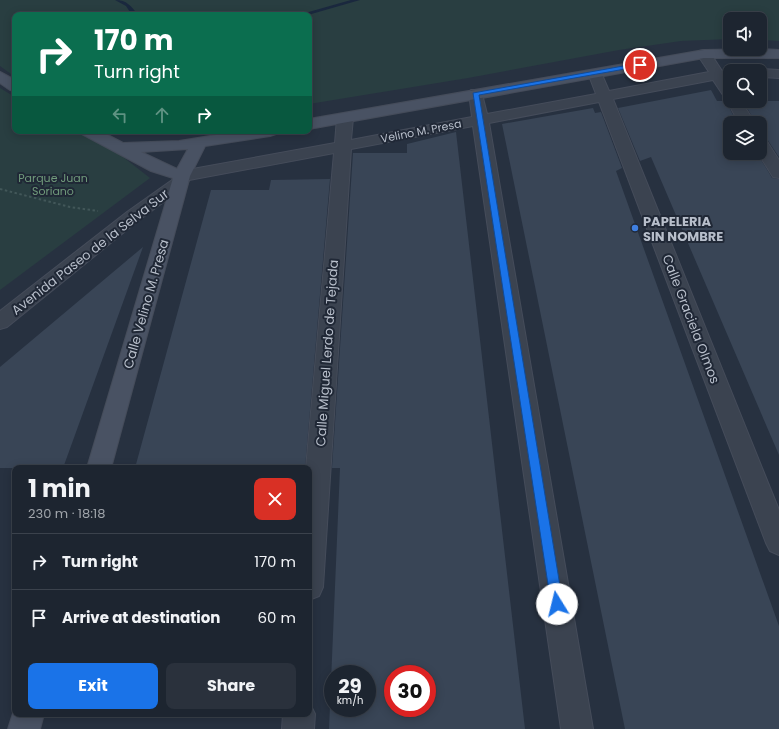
<!DOCTYPE html>
<html lang="en">
<head>
<meta charset="utf-8">
<style>
	body { margin:0; font-family:Poppins,sans-serif; background:#2a313c; color:#f1f3f6; height:100vh; display:flex; flex-direction:column; font-size:15px; white-space:nowrap }
	* { box-sizing:border-box; margin:0 }
	p { font-size:13px; color:#a0a5ab }
	.icon { flex:none; width:22px; height:22px; fill:none; stroke:currentColor; stroke-width:2; stroke-linecap:round; stroke-linejoin:round }
	.map { position:relative; flex:1; overflow:hidden }
	.sheet { position:absolute; left:12px; top:465px; width:300px; height:252px; display:flex; flex-direction:column; background:#1d2530; border-radius:8px; box-shadow:0 2px 10px #0003,0 0 0 1px #3b424c }
	.sheet>* { flex:none }
	.top-card { position:absolute; left:12px; top:12px; width:300px; height:122px; border-radius:8px; box-shadow:0 2px 10px #0003,0 0 0 1px #3b424c; background:#0b6e4f; color:#fff; overflow:hidden }
	.fabs { position:absolute; left:723px; top:12px; display:grid; gap:8px }
	.fabs a { display:grid; place-items:center; width:44px; height:44px; border-radius:8px; background:#1d2530; box-shadow:0 2px 10px #0003,0 0 0 1px #3b424c; font-size:20px }
	.speed { position:absolute; left:324px; top:665px; display:flex; gap:8px; font-size:20px; font-weight:700; text-align:center }
	.speed>* { display:grid; place-content:center; width:52px; height:52px; border-radius:50%; background:#1d2530; box-shadow:0 2px 10px #0003,0 0 0 1px #3b424c; line-height:1 }
	.speed small { font-size:10px; font-weight:400 }
	.speed .limit { border:6px solid #d22; background:#fff; color:#111 }
	.pin { position:absolute; display:grid; place-items:center; width:34px; height:34px; color:#fff; margin:-17px; border:2px solid #fff; border-radius:50%; box-shadow:0 1px 4px #0007 }
	.me { position:absolute; width:44px; margin:-22px; rotate:351deg; stroke-linejoin:round; filter:drop-shadow(0 0 3px #0008) }
	.turn { display:flex; align-items:center; gap:14px; height:84px; padding:0 16px; font-size:18px }
	.turn .icon { width:52px; height:52px; stroke-width:2.5 }
	.turn b { display:block; font-size:28px; line-height:34px }
	.lanes { display:flex; align-items:center; height:38px; padding:0 16px; background:#0003; justify-content:center; gap:20px; direction:ltr }
	.lanes .off { opacity:.35 }
	.round { display:grid; place-items:center; flex:none; width:42px; height:42px; border-radius:8px; background:#2a313c }
	.summary { display:flex; align-items:center; justify-content:space-between; height:68px; padding:0 16px }
	h1 { font-size:24px; font-weight:700; line-height:30px }
	.action { display:flex; gap:8px; margin-top:auto; padding:8px 16px }
	.action a { flex:1; height:46px; border-radius:8px; background:#1a73e8; color:#fff; font-size:16px; font-weight:700; line-height:46px; text-align:center }
	.action a+a { background:#2a313c; color:#f1f3f6 }
	ul { padding:0; list-style:none }
	li { display:flex; align-items:center; gap:12px; height:56px; padding:0 16px; border-top:1px solid #3b424c }
	li div { flex:1 }
	li b { display:block; font-size:15px }
	li em { font-style:normal }
	.map>svg:first-child { display:block }
	.green { fill:#293e41 }
	.lines { fill:none; stroke-linecap:round; stroke-linejoin:round }
	.stream { fill:#1a283e; fill-rule:evenodd }
	.building { fill:#394556; fill-rule:evenodd }
	.street-casing { stroke:#454c5a; stroke-width:2 }
	.secondary-casing { stroke:#454c5a; stroke-width:2 }
	.path { stroke:#425759; stroke-width:2; stroke-dasharray:2.5 2.5; stroke-linecap:butt }
	.street { fill:#3b4350; fill-rule:evenodd }
	.secondary { fill:#495263; fill-rule:evenodd }
	.route { fill:#1a73e8; stroke:#114b97 }
	.shop-dot { fill:#3f7fe0; stroke:#202836; stroke-width:1.5 }
	.labels { text-anchor:middle; dominant-baseline:central; stroke-width:4; stroke-linejoin:round; paint-order:stroke }
	.far-street-label { font-size:11px; fill:#b8bfcb; stroke:#202836 }
	.far-park-label { font-size:11px; fill:#709a7b; stroke:#202836 }
	.poi-label { font-size:13px; font-weight:bold; fill:#b8bfcb; stroke:#202836; text-anchor:start }
	.street-label { font-size:13px; fill:#b8bfcb; stroke:#202836 }
</style>
</head>
<body>
<div class="map">
<svg width="779" height="729" viewBox="0 0 779 729">
	<rect width="100%" height="100%" fill="#273140"/>
	<!-- green -->
	<g class="green">
		<path d="M0 0H779V41L760 40V19H730V39L681 41 619 50 468 78 309 104V15H15V77L0 66Z"/>
		<path d="M0 88 15 97V131H79L114 150 150 178 0 290Z"/>
	</g>
	<g class="lines">
		<!-- stream -->
		<g class="stream">
			<path d="M115 0C127 0 131 6 138 15H132L126 6Z"/>
			<path d="M351 0H360L308 15H298Z"/>
		</g>
	</g>
	<!-- building -->
	<g class="building">
		<path d="M711 90 717 101H726L737 123H730V153H757L772 178 779 179V455L651 157 640 161 618 108Z"/>
		<path d="M743 101H779V157L767 139 760 137V123H756Z"/>
		<path d="M593 108 595 113 601 112 622 168 616 171 779 626V729H625L502 124Z"/>
		<path d="M456 132 525 729H329L340 468H332L353 153H407V144ZM333 674H367V708H333ZM393 674H427V708H393Z"/>
		<path d="M330 179 305 468H135L211 190H269L271 180Z"/>
		<path d="M143 247 63 468H0V367Z"/>
	</g>
	<g class="lines">
		<!-- street casing -->
		<g class="street-casing">
			<g id="street">
				<path d="M704 50 709 51 722 71H731L730 79H727L730 84V101H741L755 123H739L727 101 728 99 725 98 713 80 613 99 779 510V555L770 551 766 543 599 102 489 123 593 729H561L473 126 351 149 323 587 319 596 309 600V468H306L334 153 189 180 187 185 139 220 7 327 0 329V311L127 212 175 178 174 176 176 172 335 143 337 118 340 115H350L353 118 351 140 472 117 469 93 471 90H481L487 114 596 94 588 73 590 70H600L609 91 709 72 697 54 699 51Z"/>
				<path d="M760 69 779 70V78L760 77V71H754Z"/>
				<path d="M760 138 766 140 779 160V178L773 177 758 153H760Z"/>
				<path d="M309 702 315 714 314 729H282L283 714H309Z"/>
			</g>
		</g>
		<!-- secondary casing -->
		<g class="secondary-casing">
			<g id="secondary">
				<path d="M760 49 779 50V58H704L309 129V119L704 50Z"/>
				<path d="M0 72 15 80V91L10 90 0 83Z"/>
				<path d="M80 131H100L123 143 179 141 241 131H278L276 134 270 136 205 146 190 176 111 468H87L173 178 151 171 82 134ZM188 149 177 169 141 152Z"/>
				<path d="M15 707V714H44L40 729H8Z"/>
			</g>
		</g>
		<!-- path -->
		<path class="path" d="M0 189 70 207 98 211"/>
		<!-- street -->
		<use href="#street" class="street"/>
		<!-- secondary -->
		<use href="#secondary" class="secondary"/>
	</g>
	<!-- route -->
	<path class="route" d="M640 63 642 66 479 95 563 604 561 608 557 609 553 608 551 604 473 93Z"/>
	<!-- markers -->
	<circle class="shop-dot" cx="635" cy="228" r="4"/>
	<g class="labels">
		<!-- far-street labels -->
		<g class="far-street-label">
			<text transform="translate(421 131) rotate(-11)">Velino M. Presa</text>
		</g>
		<!-- far-park labels -->
		<g class="far-park-label">
			<text x="53" y="178">Parque Juan<tspan x="53" dy="13">Soriano</tspan></text>
		</g>
		<!-- poi labels -->
		<g class="poi-label">
			<text x="643" y="221">PAPELERIA<tspan x="643" dy="15">SIN NOMBRE</tspan></text>
		</g>
		<!-- street labels -->
		<g class="street-label">
			<text transform="translate(90 252) rotate(-38)">Avenida Paseo de la Selva Sur</text>
			<text transform="translate(146 304) rotate(-74)">Calle Velino M. Presa</text>
			<text transform="translate(691 319) rotate(69)">Calle Graciela Olmos</text>
			<text transform="translate(327 353) rotate(-86)">Calle Miguel Lerdo de Tejada</text>
		</g>
	</g>
</svg>
<div class="fabs">
<a><svg class="icon" aria-label="sound" viewBox="0 0 24 24"><path d="M4 9h4l5-4v14l-5-4H4zM17 9q2 3 0 6"/></svg></a>
<a><svg class="icon" aria-label="search" viewBox="0 0 24 24"><circle cx="10" cy="10" r="6"/><path d="M15 15l6 6"/></svg></a>
<a><svg class="icon" aria-label="layers" viewBox="0 0 24 24"><path d="M12 4l9 5-9 5-9-5zM3 14l9 5 9-5"/></svg></a>
</div>
<div class="speed"><div>29<small>km/h</small></div><div class="limit">30</div></div>
<div class="pin" style="left:640px;top:65px;background:#d93025"><svg class="icon" aria-label="arrive" viewBox="0 0 24 24"><path d="M6 21V4h12l-3 4 3 4H6"/></svg></div>
<svg class="me" style="left:557px;top:604px" viewBox="-20 -20 40 40"><circle r="19" fill="#fff"/><path d="M0-13L10 11 0 6-10 11z" fill="#1a73e8"/></svg>
<div class="top-card">
<div class="turn"><svg class="icon" aria-label="right" viewBox="0 0 24 24"><path d="M7 20v-9h11M14 6l5 5-5 5"/></svg><div><b>170 m</b>Turn right</div></div>
<div class="lanes"><svg class="icon off" aria-label="left" viewBox="0 0 24 24"><path d="M17 20v-9H6M10 6l-5 5 5 5"/></svg><svg class="icon off" aria-label="ahead" viewBox="0 0 24 24"><path d="M12 20V5M6 11l6-6 6 6"/></svg><svg class="icon" aria-label="right" viewBox="0 0 24 24"><path d="M7 20v-9h11M14 6l5 5-5 5"/></svg></div>
</div>
<section class="sheet">
<div class="summary"><div><h1>1 min</h1><p>230 m · 18:18</p></div><a class="round" style="background:#d93025;color:#fff"><svg class="icon" aria-label="close" viewBox="0 0 24 24"><path d="M6 6l12 12M18 6L6 18"/></svg></a></div>
<ul>
<li><svg class="icon" aria-label="right" viewBox="0 0 24 24"><path d="M7 20v-9h11M14 6l5 5-5 5"/></svg><div><b>Turn right</b></div><em>170 m</em></li>
<li><svg class="icon" aria-label="arrive" viewBox="0 0 24 24"><path d="M6 21V4h12l-3 4 3 4H6"/></svg><div><b>Arrive at destination</b></div><em>60 m</em></li>
</ul>
<div class="action"><a>Exit</a><a>Share</a></div>
</section>
</div>
</body>
</html>
